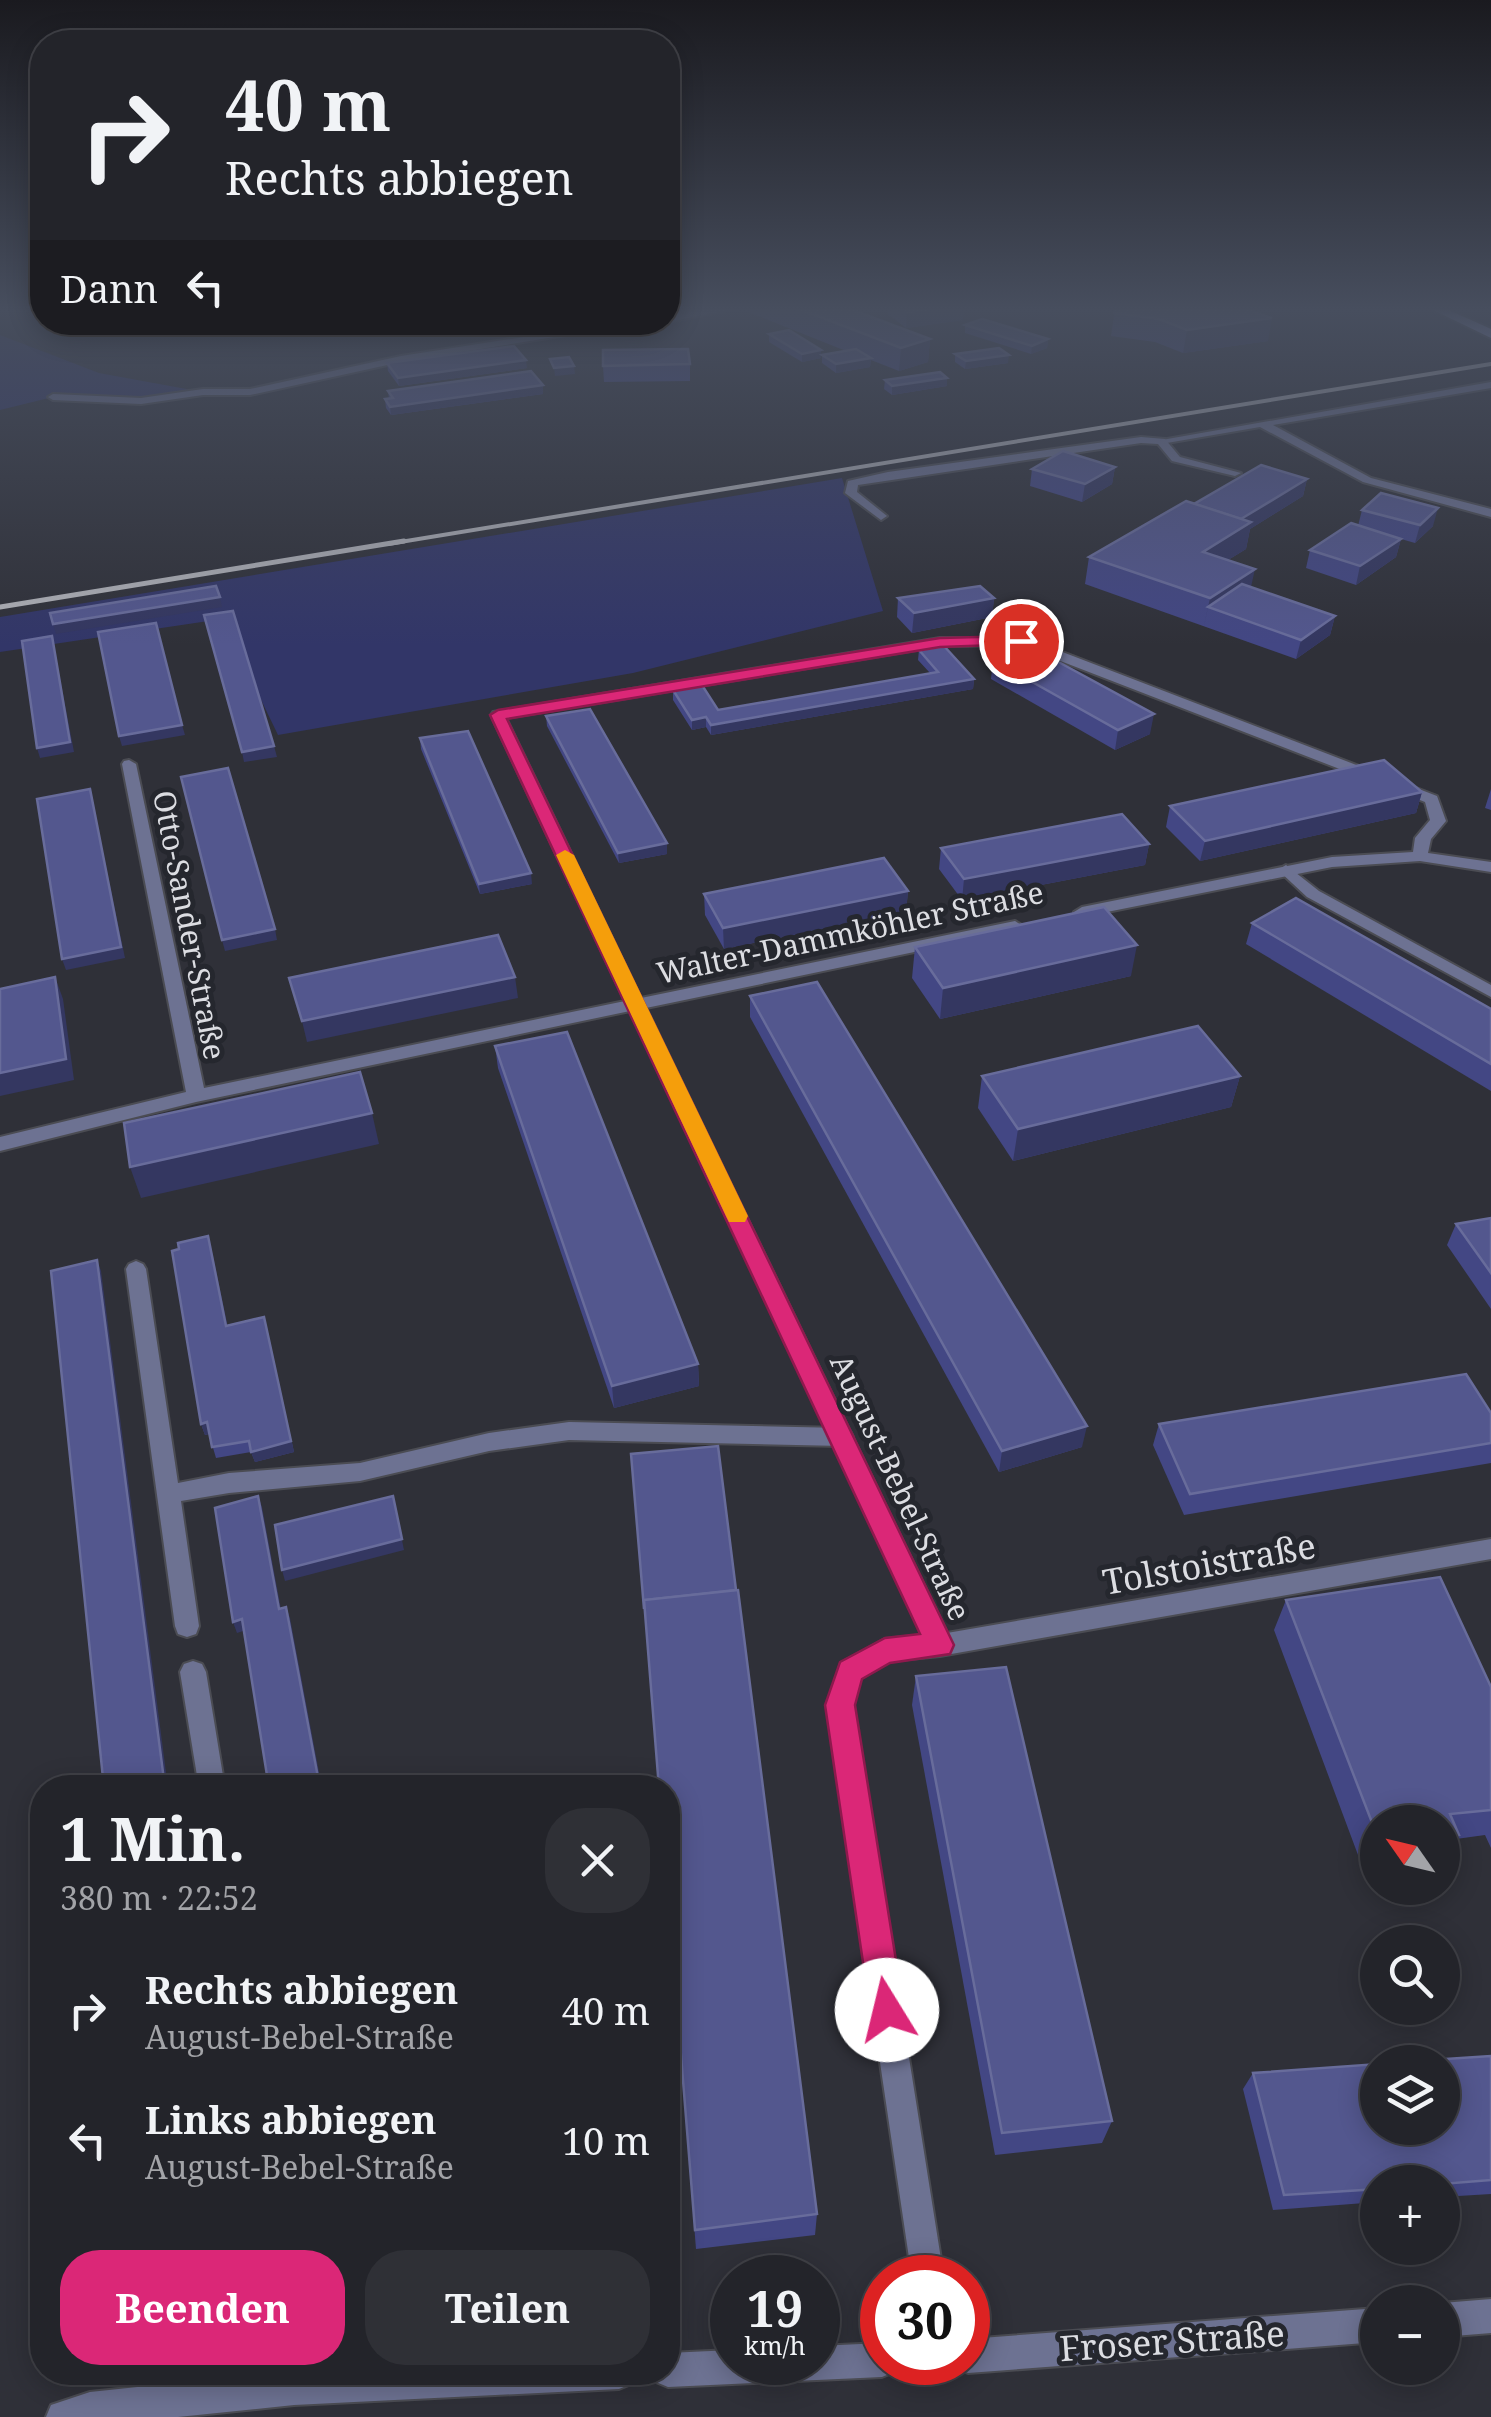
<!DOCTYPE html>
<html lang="de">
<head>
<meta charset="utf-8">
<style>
	body { margin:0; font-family:"Noto Serif",serif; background:#2f3036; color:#f1f3f6; height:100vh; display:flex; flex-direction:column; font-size:38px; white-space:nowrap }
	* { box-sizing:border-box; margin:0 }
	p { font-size:32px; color:#a3a4a8 }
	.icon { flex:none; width:55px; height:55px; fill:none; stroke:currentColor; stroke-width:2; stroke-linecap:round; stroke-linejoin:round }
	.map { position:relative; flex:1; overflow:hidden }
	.panel { position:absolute; left:30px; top:1775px; width:650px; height:610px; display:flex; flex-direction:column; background:#23242a; border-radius:40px; box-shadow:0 5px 25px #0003,0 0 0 2px #404147 }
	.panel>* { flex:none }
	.top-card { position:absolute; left:30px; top:30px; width:650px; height:305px; border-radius:40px; box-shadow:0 5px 25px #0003,0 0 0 2px #404147; background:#23242a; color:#f1f3f6; overflow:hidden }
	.needle { width:65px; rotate:304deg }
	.buttons { position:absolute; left:1360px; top:1805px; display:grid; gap:20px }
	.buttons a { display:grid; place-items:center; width:100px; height:100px; border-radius:50%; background:#23242a; box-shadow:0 5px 25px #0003,0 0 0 2px #404147; font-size:50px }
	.speed { position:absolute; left:710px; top:2255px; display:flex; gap:20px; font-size:50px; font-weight:700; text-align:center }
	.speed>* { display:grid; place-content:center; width:130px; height:130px; border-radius:50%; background:#23242a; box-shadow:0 5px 25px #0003,0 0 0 2px #404147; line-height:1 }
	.speed small { font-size:25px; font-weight:400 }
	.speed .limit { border:15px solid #d22; background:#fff; color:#111 }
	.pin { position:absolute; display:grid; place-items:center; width:85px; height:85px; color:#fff; margin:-42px; border:5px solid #fff; border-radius:50%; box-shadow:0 2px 10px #0007 }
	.me { position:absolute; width:110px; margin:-55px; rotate:351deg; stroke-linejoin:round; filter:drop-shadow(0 0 8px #0008) }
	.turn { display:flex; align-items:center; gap:35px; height:210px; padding:0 30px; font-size:45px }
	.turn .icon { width:130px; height:130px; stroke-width:2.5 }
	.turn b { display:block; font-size:70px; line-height:85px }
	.then { display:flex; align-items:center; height:95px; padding:0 30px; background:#0003; gap:20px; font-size:38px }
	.round { display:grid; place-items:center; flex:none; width:105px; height:105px; border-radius:40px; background:#2f3036 }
	.overview { display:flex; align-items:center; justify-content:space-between; height:170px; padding:0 30px }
	h1 { font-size:60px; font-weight:700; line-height:75px }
	.action { display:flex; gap:20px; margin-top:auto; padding:20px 30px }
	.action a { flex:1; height:115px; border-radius:40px; background:#db2777; color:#fff; font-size:40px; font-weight:700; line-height:115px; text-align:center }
	.action a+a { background:#2f3036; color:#f1f3f6 }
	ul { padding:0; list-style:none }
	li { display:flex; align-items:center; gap:30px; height:130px; padding:0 30px }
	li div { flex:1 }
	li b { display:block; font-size:38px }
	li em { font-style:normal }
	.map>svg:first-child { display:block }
	.green { fill:#323668 }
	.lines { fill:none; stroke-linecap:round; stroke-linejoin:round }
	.service-casing { stroke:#4b4c53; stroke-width:4 }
	.minor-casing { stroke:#4b4c53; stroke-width:4 }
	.primary-casing { stroke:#4b4c53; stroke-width:4 }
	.service { fill:#6d7292; fill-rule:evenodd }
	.minor { fill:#6d7292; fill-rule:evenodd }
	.primary { fill:#a8b2f3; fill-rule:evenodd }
	.rail-far1 { stroke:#b1b2b8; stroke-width:4 }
	.rail { stroke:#b1b2b8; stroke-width:5 }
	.wall { fill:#434784 }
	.shaded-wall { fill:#343761 }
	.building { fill:#53578e; stroke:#686c9b; stroke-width:2.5 }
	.route { fill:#db2777; stroke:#8e194d; stroke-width:2.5 }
	.slow { fill:#f59e0b }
	.labels { text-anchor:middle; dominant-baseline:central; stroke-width:10; stroke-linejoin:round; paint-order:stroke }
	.street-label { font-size:30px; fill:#dcdde2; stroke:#25272e }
	.near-street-label { font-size:35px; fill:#dcdde2; stroke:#25272e }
</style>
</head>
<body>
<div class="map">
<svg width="1491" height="2417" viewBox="0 0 1491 2417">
	<rect width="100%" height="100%" fill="#2f3038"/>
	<!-- green -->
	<g class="green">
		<path d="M0 335 99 373 203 392 141 401 53 397 0 410Z"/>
		<path d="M842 478 883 611 633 673 278 735 222 619 0 652V617Z"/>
	</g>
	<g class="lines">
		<!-- service casing -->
		<g class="service-casing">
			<g id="service">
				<path d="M722 307H743L668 322V316Z"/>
				<path d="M620 322H646L401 362 250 395H203L141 404 53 400 48 397 53 394 141 398 203 389H250L401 356Z"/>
				<path d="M1141 437 1165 439 1180 457 1241 473 1235 476 1172 461 1158 444 1141 443 858 485 857 492 887 516 881 520 845 493 848 481 888 472Z"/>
				<path d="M1286 865 1319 891 1491 985V997L1307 897 1278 870Z"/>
				<path d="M136 1261 143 1264 146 1269 178 1483 229 1473 360 1463 489 1433 569 1422 842 1428 850 1431 853 1437 850 1443 842 1446 569 1440 489 1451 360 1481 229 1493 181 1501 199 1626 196 1634 187 1637 178 1634 175 1626 126 1269 129 1264Z"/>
				<path d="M193 1661 202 1664 206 1672 225 1788H199L180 1672 184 1664Z"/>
			</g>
		</g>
		<!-- minor casing -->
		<g class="minor-casing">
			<g id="minor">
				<path d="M1491 382V388L1273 425 1371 478 1491 509V517L1363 482 1260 427 1161 444 1156 441Z"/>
				<path d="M940 638H1026L1437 796 1446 821 1431 839 1428 853 1491 862V872L1420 861 1332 867 1082 917 1076 916 1074 912 1082 907 1332 857 1413 852 1415 838 1430 820 1425 802 1019 645 940 646 506 718 641 998 1015 921 1023 926 1015 931 646 1008 947 1633 1491 1539V1559L940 1656 889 1661 861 1678 853 1705 944 2278H912L827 1705 841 1663 885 1639 923 1635 630 1011 196 1102 0 1151V1137L186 1092 122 764 124 761 129 760 136 764 204 1088 625 1001 491 715 493 712Z"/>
				<path d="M1491 2299V2333L1442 2337V2303Z"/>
				<path d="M1378 2308V2342L968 2373 956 2368 954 2362H968V2339Z"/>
				<path d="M882 2343V2362H898L894 2372 882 2377 668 2387 656 2382 652 2372H668V2353L732 2350V2362H818V2346Z"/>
				<path d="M280 2372H636L631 2384 619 2389 294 2405 178 2417H46L51 2405 90 2392Z"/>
			</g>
		</g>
		<!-- primary casing -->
		<g class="primary-casing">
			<path id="primary" d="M1427 307H1442L1491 329V338Z"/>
		</g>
		<!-- service -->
		<use href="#service" class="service"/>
		<!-- minor -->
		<use href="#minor" class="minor"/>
		<!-- primary -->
		<use href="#primary" class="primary"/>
		<!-- rail-far1 -->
		<path class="rail-far1" d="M388 544 1491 364"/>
		<!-- rail -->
		<path class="rail" d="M0 607 404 541"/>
	</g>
	<!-- wall -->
	<g class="wall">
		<path d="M748 307H845L930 339 928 362 899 371 871 360 870 367 836 373 822 363V355L846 351 748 312Z"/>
		<path d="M888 307H964L963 320 906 328 888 314Z"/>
		<path d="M1115 307 1268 341 1183 353 1155 342 1111 336Z"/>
		<path d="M268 322H318L317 332 270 334Z"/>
		<path d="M379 322H400L401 331 380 333Z"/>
		<path d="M965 325 1048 339 1047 348 1031 354 965 333Z"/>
		<path d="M769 334 821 358 802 362 769 342Z"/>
		<path d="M955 354 1008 363 965 369 955 362Z"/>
		<path d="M387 363 527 368 399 386 388 371Z"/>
		<path d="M690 364V381L604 382 603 366Z"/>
		<path d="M947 378V386L892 395 884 389 885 380Z"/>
		<path d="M543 385V394L391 415 386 408 385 399H389L388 391Z"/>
		<path d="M1115 467 1112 484 1082 502 1030 486 1032 469Z"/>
		<path d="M1307 479 1303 496 1250 529 1246 549 1228 560 1251 587 1335 616 1330 635 1296 659 1085 584 1089 557 1194 504Z"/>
		<path d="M1362 510 1433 526 1415 543 1401 539 1396 557 1356 585 1306 568 1310 550 1358 526Z"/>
		<path d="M898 598H994L992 617 912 633 897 617Z"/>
		<path d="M919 650 974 679 973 689 711 735 706 727 692 730 673 700V690L718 710 930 673 918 660Z"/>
		<path d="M993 660 1150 734 1115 750 991 679Z"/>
		<path d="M546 716 667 854 619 863 547 726Z"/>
		<path d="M420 738 532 884 480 894 421 749Z"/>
		<path d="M1491 789V810L1485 808Z"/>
		<path d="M1422 792 1416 813 1200 861 1166 827 1170 806Z"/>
		<path d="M1149 844 1145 865 962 900 939 869 941 848Z"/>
		<path d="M908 891 906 912 724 949 705 915 704 894Z"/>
		<path d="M1252 923 1491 1009V1091L1246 944Z"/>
		<path d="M915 947 1131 976 940 1019 912 978Z"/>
		<path d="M750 996 1082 1447 999 1472 750 1017Z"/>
		<path d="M495 1046 698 1364 699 1386 614 1408 498 1068Z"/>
		<path d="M982 1076H1240L1231 1107 1013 1161 978 1108Z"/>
		<path d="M1491 1218V1309L1447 1245 1456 1224Z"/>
		<path d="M208 1236 227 1326 267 1328 294 1452 255 1462 251 1452 216 1458 209 1434 205 1435 201 1424 179 1249Z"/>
		<path d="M1491 1413V1463L1184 1515 1153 1445 1159 1424Z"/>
		<path d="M736 1590 817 2214 815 2235 696 2249 668 1894Z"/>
		<path d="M1286 1600 1491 1687V1848L1485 1835 1456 1839 1442 1859V1822H1378V1869L1364 1871 1274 1630Z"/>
		<path d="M916 1676 1112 2121 1102 2143 995 2155 912 1705Z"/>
		<path d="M1491 2056V2194L1442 2197V2182H1378V2202L1273 2210 1243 2089 1253 2073Z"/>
	</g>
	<!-- shaded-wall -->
	<g class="shaded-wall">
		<path d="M946 307H964L963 320 906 328 907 312Z"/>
		<path d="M1272 318 1268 341 1183 353 1187 330Z"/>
		<path d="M930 339 928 362 899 371 901 348Z"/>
		<path d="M1048 339 1047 348 1031 354 1032 346Z"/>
		<path d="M821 350V358L802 362V354Z"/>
		<path d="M1009 355 1008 363 965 369 966 361Z"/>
		<path d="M871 358 870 367 836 373V364Z"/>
		<path d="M526 360 527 368 399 386 398 378Z"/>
		<path d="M574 366 575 374 555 376 554 368Z"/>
		<path d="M947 378V386L892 395V386Z"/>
		<path d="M543 385V394L391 415 390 407Z"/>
		<path d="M1115 467 1112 484 1082 502 1085 484Z"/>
		<path d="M1307 479 1303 496 1250 529 1246 549 1197 579 1203 552 1232 524Z"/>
		<path d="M1438 508 1433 526 1415 543 1420 525Z"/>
		<path d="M1401 539 1396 557 1356 585 1360 566Z"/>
		<path d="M1255 569 1249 596 1208 607 1204 626 1210 598Z"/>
		<path d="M220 597 222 607 56 634 53 624Z"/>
		<path d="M994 598 992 617 912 633 914 613Z"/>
		<path d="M1335 616 1330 635 1296 659 1301 640Z"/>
		<path d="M52 636 74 752 40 758 37 748Z"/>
		<path d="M974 679 973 689 711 735V725Z"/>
		<path d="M1154 714 1150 734 1115 750 1118 730Z"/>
		<path d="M706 717V727L692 730V720Z"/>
		<path d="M182 725 185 735 122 746 119 736Z"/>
		<path d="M274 746 277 757 244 762 242 752Z"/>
		<path d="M90 789 125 958 66 970 62 959Z"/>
		<path d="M1422 792 1416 813 1200 861 1205 841Z"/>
		<path d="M667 843V854L619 863 618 853Z"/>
		<path d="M1149 844 1145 865 962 900 964 879Z"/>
		<path d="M531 873 532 884 480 894 479 884Z"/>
		<path d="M908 891 906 912 724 949 723 928Z"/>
		<path d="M275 929 277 940 225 951 222 940Z"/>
		<path d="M1137 945 1131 976 940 1019 943 988Z"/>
		<path d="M55 977 63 999 74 1080 0 1096V1073Z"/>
		<path d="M515 977 518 998 307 1042 302 1021Z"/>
		<path d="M1240 1076 1231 1107 1013 1161 1018 1129Z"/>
		<path d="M372 1113 379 1144 141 1198 130 1167Z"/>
		<path d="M208 1236 211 1247 230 1337 226 1326Z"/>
		<path d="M97 1260 101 1271 168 1788H165Z"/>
		<path d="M264 1317 294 1452 255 1462 251 1452Z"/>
		<path d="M698 1364 699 1386 614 1408 612 1386Z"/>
		<path d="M207 1422 211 1433 205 1435 201 1424Z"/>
		<path d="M1087 1426 1082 1447 999 1472 1002 1451Z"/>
		<path d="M258 1496 262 1507 283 1620 279 1609Z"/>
		<path d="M393 1496 404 1550 285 1581 282 1570Z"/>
		<path d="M286 1607 290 1618 322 1788H320Z"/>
		<path d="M242 1619 246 1630 237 1633 233 1622Z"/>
	</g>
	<!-- building -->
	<g class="building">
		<path d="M794 307H845L930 339 901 348Z"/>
		<path d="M901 307H946L907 312Z"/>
		<path d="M1115 307H1240L1272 318 1187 330 1159 319 1114 313Z"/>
		<path d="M982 319 1048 339 1032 346 965 325Z"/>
		<path d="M789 330 821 350 802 354 769 334Z"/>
		<path d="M514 346 526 360 398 378 387 363Z"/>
		<path d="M999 348 1009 355 966 361 955 354Z"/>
		<path d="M688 349 690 364 603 366V350Z"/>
		<path d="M856 349 871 358 836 364 822 355Z"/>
		<path d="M569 357 574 366 554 368 550 359Z"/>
		<path d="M531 371 543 385 390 407 385 399 393 398 388 391Z"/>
		<path d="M940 372 947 378 892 386 885 380Z"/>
		<path d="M1063 451 1115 467 1085 484 1032 469Z"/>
		<path d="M1261 465 1307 479 1241 519 1194 504Z"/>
		<path d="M1381 493 1438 508 1420 525 1362 510Z"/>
		<path d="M1186 501 1251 522 1203 552 1255 569 1210 598 1089 557Z"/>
		<path d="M1351 523 1401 539 1360 566 1310 550Z"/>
		<path d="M1242 584 1335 616 1301 640 1208 607Z"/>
		<path d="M216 586 220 597 53 624 50 613Z"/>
		<path d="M980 586 994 598 914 613 898 598Z"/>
		<path d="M233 611 274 746 242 752 204 615Z"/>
		<path d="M156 623 182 725 119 736 98 632Z"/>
		<path d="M52 636 70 742 37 748 22 641Z"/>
		<path d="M944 646 974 679 711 725 706 717 692 720 673 690 702 685 718 710 938 672 919 650Z"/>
		<path d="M1029 646 1154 714 1118 730 993 660Z"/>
		<path d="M590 709 667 843 618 853 546 716Z"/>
		<path d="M468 731 531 873 479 884 420 738Z"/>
		<path d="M1384 760 1422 792 1205 841 1170 806Z"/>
		<path d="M228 768 275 929 222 940 181 777Z"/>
		<path d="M90 789 121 947 62 959 37 799Z"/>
		<path d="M1122 814 1149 844 964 879 941 848Z"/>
		<path d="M884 858 908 891 723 928 704 894Z"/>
		<path d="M1296 898 1491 1009V1064L1252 923Z"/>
		<path d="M1104 907 1137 945 943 988 915 947Z"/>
		<path d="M498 935 515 977 302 1021 289 978Z"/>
		<path d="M55 977 66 1059 0 1073V989Z"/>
		<path d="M817 982 1087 1426 1002 1451 750 996Z"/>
		<path d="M1198 1026 1240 1076 1018 1129 982 1076Z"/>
		<path d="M567 1032 698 1364 612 1386 495 1046Z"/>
		<path d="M360 1072 372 1113 130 1167 124 1123Z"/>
		<path d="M1491 1218V1273L1456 1224Z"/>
		<path d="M208 1236 226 1326 264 1317 291 1441 251 1452 249 1441 212 1447 207 1422 201 1424 172 1251 179 1249 178 1243Z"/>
		<path d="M97 1260 165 1788H104L51 1271Z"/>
		<path d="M1466 1374 1491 1413V1443L1190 1494 1159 1424Z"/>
		<path d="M718 1446 736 1590 644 1600V1609L631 1454Z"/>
		<path d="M258 1496 279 1609 286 1607 320 1788H269L242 1619 233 1622 215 1508Z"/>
		<path d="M393 1496 402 1539 282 1570 275 1525Z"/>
		<path d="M1440 1577 1491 1687V1810L1450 1814 1459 1835 1442 1837V1822H1378V1838L1286 1600Z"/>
		<path d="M738 1590 817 2214 695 2230 668 1893V1788H659L644 1600Z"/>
		<path d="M1006 1667 1112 2121 1002 2133 916 1676Z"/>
		<path d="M1491 2056V2180L1442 2184V2182H1378V2189L1284 2195 1253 2073 1378 2064V2128H1442V2062H1400Z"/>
	</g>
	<!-- sky -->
	<linearGradient id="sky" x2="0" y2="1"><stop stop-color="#1a1a1f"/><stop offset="0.48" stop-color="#474e5e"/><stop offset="1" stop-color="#474e5e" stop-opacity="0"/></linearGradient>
	<rect width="1491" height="645" fill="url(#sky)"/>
	<!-- route -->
	<path class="route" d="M1021 636 1029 641 1027 644 940 647 507 719 954 1645 950 1654 890 1663 862 1679 855 1705 904 2010 899 2022 887 2027 875 2022 870 2010 825 1705 840 1662 885 1638 920 1634 490 715 498 710 940 638Z"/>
	<!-- slow -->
	<path class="slow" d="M565 850 574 855 748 1216 745 1222H729L726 1216 556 855Z"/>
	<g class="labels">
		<!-- street labels -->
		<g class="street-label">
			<text transform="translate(190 925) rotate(79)">Otto-Sander-Straße</text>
			<text transform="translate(850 932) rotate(-12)">Walter-Dammköhler Straße</text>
			<text transform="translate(901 1487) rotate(65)">August-Bebel-Straße</text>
		</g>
		<!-- near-street labels -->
		<g class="near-street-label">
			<text transform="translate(1209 1563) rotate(-10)">Tolstoistraße</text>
			<text transform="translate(1172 2340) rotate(-4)">Froser Straße</text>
		</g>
	</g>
</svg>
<div class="buttons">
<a><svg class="needle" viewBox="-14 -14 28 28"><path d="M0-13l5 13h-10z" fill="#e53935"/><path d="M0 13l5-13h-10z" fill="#a3a4a8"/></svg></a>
<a><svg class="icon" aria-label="search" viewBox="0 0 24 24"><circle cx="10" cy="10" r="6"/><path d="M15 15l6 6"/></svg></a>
<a><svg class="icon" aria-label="layers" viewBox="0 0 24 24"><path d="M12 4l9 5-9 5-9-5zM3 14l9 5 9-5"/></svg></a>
<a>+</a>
<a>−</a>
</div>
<div class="speed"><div>19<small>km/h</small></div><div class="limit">30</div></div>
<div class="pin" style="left:1021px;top:641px;background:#d93025"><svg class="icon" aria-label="arrive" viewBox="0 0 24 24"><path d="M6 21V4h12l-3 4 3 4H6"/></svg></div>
<svg class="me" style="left:887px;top:2010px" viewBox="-20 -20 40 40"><circle r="19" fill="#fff"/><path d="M0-13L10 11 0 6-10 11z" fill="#db2777"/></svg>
<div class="top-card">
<div class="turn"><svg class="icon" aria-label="right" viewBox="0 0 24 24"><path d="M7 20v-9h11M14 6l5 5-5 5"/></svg><div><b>40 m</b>Rechts abbiegen</div></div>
<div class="then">Dann<svg class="icon" aria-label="left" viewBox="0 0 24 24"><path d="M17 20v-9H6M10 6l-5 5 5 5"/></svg></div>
</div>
<section class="panel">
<div class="overview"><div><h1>1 Min.</h1><p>380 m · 22:52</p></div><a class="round"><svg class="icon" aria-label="close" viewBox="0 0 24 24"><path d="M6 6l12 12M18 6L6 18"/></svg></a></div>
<ul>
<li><svg class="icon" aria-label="right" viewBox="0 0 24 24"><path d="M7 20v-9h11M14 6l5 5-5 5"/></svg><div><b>Rechts abbiegen</b><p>August-Bebel-Straße</p></div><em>40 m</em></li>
<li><svg class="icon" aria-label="left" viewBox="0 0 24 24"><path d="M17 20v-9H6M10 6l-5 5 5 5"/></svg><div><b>Links abbiegen</b><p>August-Bebel-Straße</p></div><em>10 m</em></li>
</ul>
<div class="action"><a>Beenden</a><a>Teilen</a></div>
</section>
</div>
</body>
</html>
